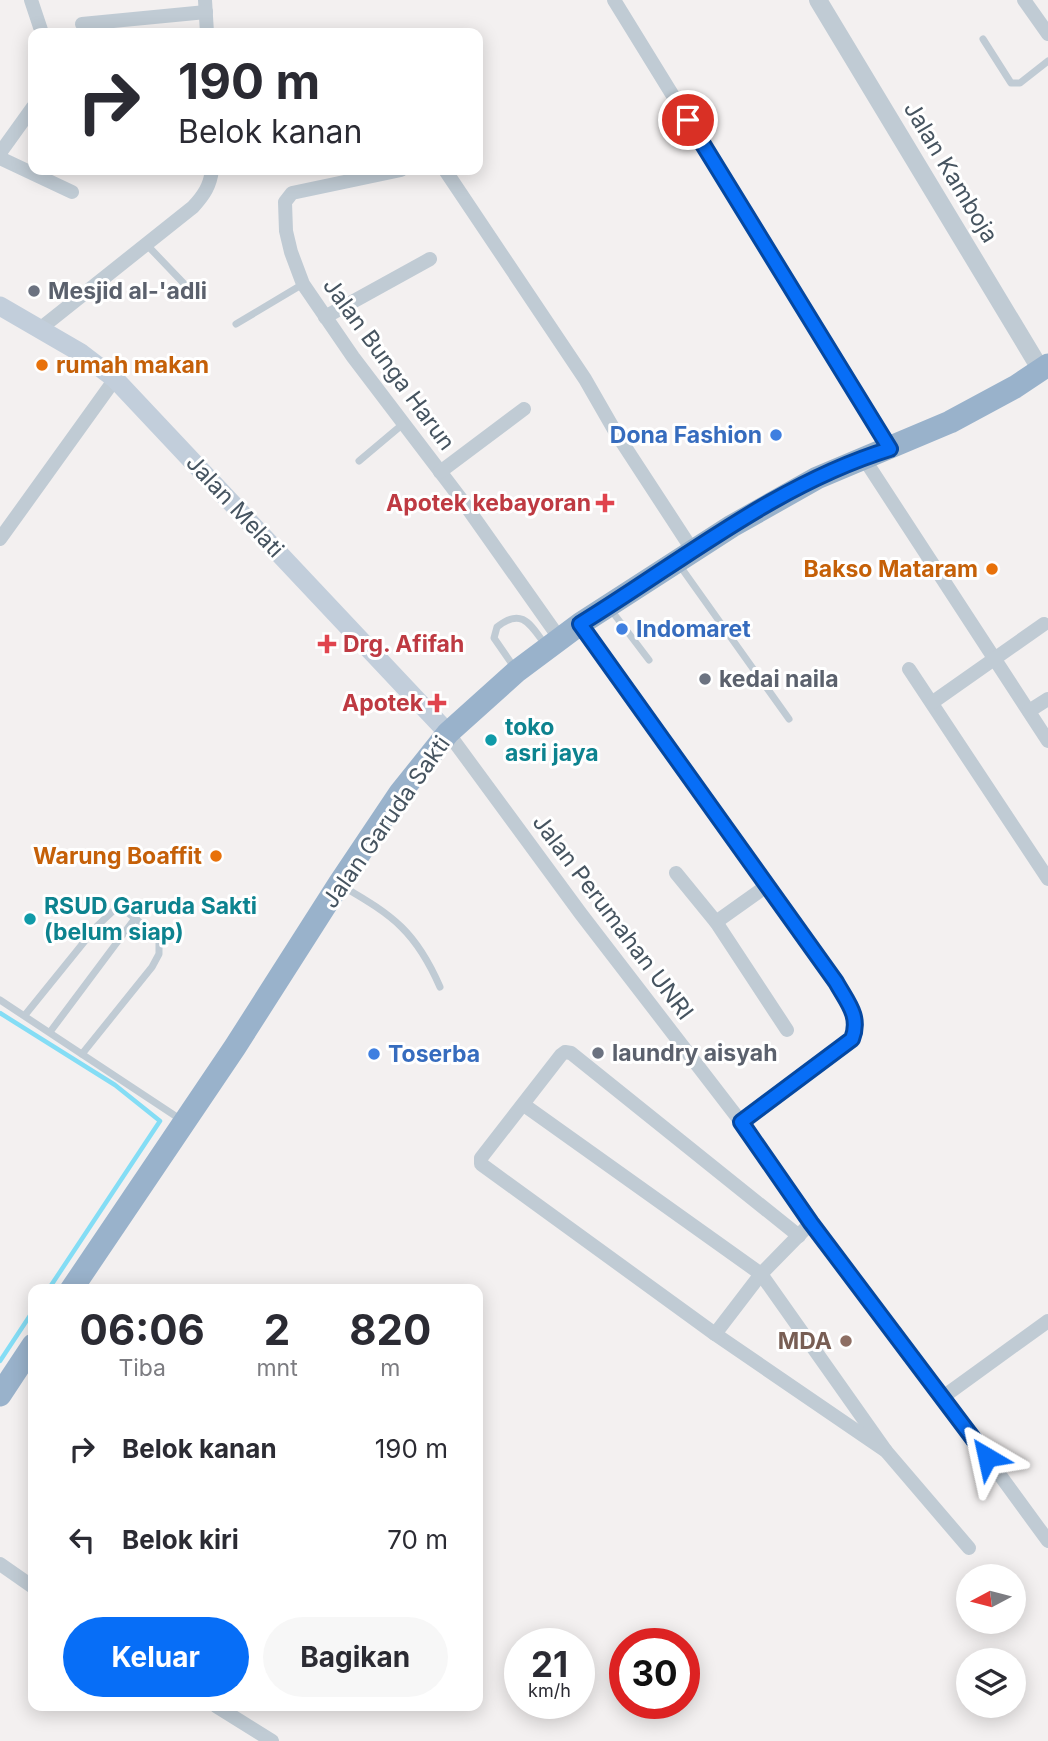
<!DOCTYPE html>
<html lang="id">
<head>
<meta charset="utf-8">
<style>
	body { margin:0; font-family:Inter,sans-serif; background:#f7f7f7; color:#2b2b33; height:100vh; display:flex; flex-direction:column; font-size:26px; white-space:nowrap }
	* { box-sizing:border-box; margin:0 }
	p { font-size:23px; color:#7c7c81 }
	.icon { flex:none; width:38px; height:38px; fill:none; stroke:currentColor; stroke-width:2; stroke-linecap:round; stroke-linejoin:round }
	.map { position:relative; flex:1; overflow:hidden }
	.panel { position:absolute; left:28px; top:1284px; width:455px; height:427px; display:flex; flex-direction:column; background:#fff; border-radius:14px; box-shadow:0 4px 18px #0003 }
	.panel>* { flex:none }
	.banner { position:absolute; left:28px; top:28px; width:455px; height:147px; border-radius:14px; box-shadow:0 4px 18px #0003; background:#fff; color:#2b2b33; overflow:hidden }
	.needle { width:46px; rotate:263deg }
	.controls { position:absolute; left:956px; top:1564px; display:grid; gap:14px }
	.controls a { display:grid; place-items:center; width:70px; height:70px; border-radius:50%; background:#fff; box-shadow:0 4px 18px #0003; font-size:35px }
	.speed { position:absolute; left:504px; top:1628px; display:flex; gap:14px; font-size:35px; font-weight:700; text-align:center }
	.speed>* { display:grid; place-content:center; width:91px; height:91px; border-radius:50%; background:#fff; box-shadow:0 4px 18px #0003; line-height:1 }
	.speed small { font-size:18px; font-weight:400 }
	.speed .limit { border:10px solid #d22; background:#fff; color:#111 }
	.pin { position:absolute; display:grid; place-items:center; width:60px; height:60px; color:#fff; margin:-30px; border:4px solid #fff; border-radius:50%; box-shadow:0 2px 7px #0007 }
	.me { position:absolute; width:77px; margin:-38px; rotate:324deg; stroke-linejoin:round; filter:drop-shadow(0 0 5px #0008) }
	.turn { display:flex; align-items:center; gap:24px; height:147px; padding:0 35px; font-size:32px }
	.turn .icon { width:91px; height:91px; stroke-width:2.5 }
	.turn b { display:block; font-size:49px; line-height:60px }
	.eta { display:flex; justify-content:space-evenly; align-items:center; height:119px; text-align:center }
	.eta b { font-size:42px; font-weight:700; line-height:49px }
	.button { display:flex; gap:14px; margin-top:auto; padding:14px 35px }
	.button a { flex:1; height:80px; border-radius:42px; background:#076ef7; color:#fff; font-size:28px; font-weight:700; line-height:80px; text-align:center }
	.button a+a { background:#f7f7f7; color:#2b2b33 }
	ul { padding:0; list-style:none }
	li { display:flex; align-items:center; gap:21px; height:91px; padding:0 35px }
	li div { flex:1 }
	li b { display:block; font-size:26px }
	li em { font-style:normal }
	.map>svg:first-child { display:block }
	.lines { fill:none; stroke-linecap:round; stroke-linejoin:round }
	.stream { stroke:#84ddf5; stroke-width:4.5 }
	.service { stroke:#c0cbd4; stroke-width:7 }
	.minor { stroke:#c0cbd4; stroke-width:14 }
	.tertiary { stroke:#c0cbd4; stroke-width:18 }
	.secondary { stroke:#c2cedb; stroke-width:19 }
	.trunk { stroke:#99b2cb; stroke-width:23 }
	.route-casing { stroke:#0548a1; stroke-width:18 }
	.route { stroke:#076ef7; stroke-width:12 }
	.worship-dot { fill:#6b7280; stroke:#fff; stroke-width:2.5 }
	.food-dot { fill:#e8710a; stroke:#fff; stroke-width:2.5 }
	.shop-dot { fill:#3f7fe0; stroke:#fff; stroke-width:2.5 }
	.health-dot { fill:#e0444e; stroke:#fff; stroke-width:2.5 }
	.culture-dot { fill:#0f9aa8; stroke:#fff; stroke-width:2.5 }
	.education-dot { fill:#8d6e63; stroke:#fff; stroke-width:2.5 }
	.labels { text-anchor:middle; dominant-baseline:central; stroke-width:6; stroke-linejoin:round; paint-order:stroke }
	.street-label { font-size:23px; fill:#465460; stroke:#fff }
	.worship-label { font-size:23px; font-weight:bold; fill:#5b616d; stroke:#fff; text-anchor:start }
	.food-label { font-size:23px; font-weight:bold; fill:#c56008; stroke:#fff; text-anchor:end }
	.shop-label { font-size:23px; font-weight:bold; fill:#366cbe; stroke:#fff; text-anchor:start }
	.health-label { font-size:23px; font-weight:bold; fill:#be3a42; stroke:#fff; text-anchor:end }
	.culture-label { font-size:23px; font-weight:bold; fill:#0d838f; stroke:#fff; text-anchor:start }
	.education-label { font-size:23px; font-weight:bold; fill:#785e54; stroke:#fff; text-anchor:end }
</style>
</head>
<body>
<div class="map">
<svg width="1048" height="1741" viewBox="0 0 1048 1741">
	<rect width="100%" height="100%" fill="#f3f0f0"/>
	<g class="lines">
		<!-- stream -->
		<g class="stream">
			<path d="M0 1013 115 1085 160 1121 48 1290"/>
			<path d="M0 1361 33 1311"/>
		</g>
		<!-- service -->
		<g class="service">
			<path d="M983 39 1011 83H1020L1048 61"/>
			<path d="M147 245 191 291"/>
			<path d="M236 324 303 284"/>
			<path d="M359 461 403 424"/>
			<path d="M680 566 789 719"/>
			<path d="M611 610 649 660"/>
			<path d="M514 667 494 638 497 627C523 606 531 626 547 647"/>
			<path d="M342 886C394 916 416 932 440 987"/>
			<path d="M0 1000 183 1121"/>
			<path d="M25 1015 97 926 113 911 123 909 159 937V954L152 967 82 1054"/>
			<path d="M50 1032 136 917"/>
		</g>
		<!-- minor -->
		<g class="minor">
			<path d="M31 0 42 33"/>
			<path d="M205 0 207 33"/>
			<path d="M614 0 890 448"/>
			<path d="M1024 0 1048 34"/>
			<path d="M82 24 206 12"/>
			<path d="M0 153 33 107"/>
			<path d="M0 158 72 192"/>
			<path d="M401 170 292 193 285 202 286 231 291 252 303 284 353 357 461 499 560 639"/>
			<path d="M445 170 585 379 616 433 693 551"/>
			<path d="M325 317 430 259"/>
			<path d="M41 328 193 207C204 195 210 186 212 170"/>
			<path d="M863 457 1048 741"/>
			<path d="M440 472 524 409"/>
			<path d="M0 539 115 379"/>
			<path d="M580 624 836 982C847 1002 861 1016 852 1039L741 1122"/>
			<path d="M909 669 1048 879"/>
			<path d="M933 702 1044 624"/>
			<path d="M1029 711 1048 699"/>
			<path d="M448 733 581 914 741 1122 811 1223 943 1397 1048 1541"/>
			<path d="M676 873 716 922 787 1030"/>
			<path d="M716 922 768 885"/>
			<path d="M524 1105 761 1274 886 1451"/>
			<path d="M805 1229 761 1274 715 1334 886 1451 969 1548"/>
			<path d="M715 1334 481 1164V1158L561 1055 565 1052 571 1053 799 1236"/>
			<path d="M943 1397 1048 1321"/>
			<path d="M0 1564 33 1587"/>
			<path d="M216 1706 272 1741"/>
		</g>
		<!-- tertiary -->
		<path class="tertiary" d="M818 0 1041 370"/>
		<!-- secondary -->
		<path class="secondary" d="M0 306 81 353 115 379 448 733"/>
		<!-- trunk -->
		<g class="trunk">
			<path d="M71 1290 235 1047 339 884 400 793 448 733 517 671 580 624 732 526 817 478 950 422 1015 387 1048 365"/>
			<path d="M0 1395 33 1345"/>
		</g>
	</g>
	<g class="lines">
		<!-- route casing -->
		<g class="route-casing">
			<path id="route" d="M688 120 890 449C776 484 681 562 580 624L836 982C847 1002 861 1016 852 1039L741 1122 811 1223 987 1457"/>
		</g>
		<!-- route -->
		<use href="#route" class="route"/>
	</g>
	<!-- markers -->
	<g class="worship-dot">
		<circle cx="34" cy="291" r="7"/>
		<circle cx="705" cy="679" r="7"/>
		<circle cx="598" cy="1053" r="7"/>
	</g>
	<g class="food-dot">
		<circle cx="42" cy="365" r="7"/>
		<circle cx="992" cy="569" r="7"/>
		<circle cx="216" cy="856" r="7"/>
	</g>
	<g class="shop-dot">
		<circle cx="776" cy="435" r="7"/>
		<circle cx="622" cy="629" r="7"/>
		<circle cx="374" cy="1054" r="7"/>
	</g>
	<g class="health-dot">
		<path d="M601.5 492.5h7v7h7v7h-7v7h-7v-7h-7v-7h7z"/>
		<path d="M323.5 633.5h7v7h7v7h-7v7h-7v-7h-7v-7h7z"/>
		<path d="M433.5 692.5h7v7h7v7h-7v7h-7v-7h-7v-7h7z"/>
	</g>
	<g class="culture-dot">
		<circle cx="491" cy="740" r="7"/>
		<circle cx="30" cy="919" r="7"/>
	</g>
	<circle class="education-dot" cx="846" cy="1341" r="7"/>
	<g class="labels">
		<!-- street labels -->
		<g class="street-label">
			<text transform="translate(951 172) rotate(59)">Jalan Kamboja</text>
			<text transform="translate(389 364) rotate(54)">Jalan Bunga Harun</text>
			<text transform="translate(235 506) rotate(47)">Jalan Melati</text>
			<text transform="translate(386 822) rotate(-55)">Jalan Garuda Sakti</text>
			<text transform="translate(613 917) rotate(53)">Jalan Perumahan UNRI</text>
		</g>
		<!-- worship labels -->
		<g class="worship-label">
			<text x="48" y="291">Mesjid al-'adli</text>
			<text x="719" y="679">kedai naila</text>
			<text x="612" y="1053">laundry aisyah</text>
		</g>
		<!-- food labels -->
		<g class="food-label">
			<text x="56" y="365" text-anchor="start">rumah makan</text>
			<text x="978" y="569">Bakso Mataram</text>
			<text x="202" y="856">Warung Boaffit</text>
		</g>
		<!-- shop labels -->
		<g class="shop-label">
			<text x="762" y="435" text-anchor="end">Dona Fashion</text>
			<text x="636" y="629">Indomaret</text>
			<text x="388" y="1054">Toserba</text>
		</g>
		<!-- health labels -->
		<g class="health-label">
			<text x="591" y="503">Apotek kebayoran</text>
			<text x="343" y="644" text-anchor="start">Drg. Afifah</text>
			<text x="423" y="703">Apotek</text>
		</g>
		<!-- culture labels -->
		<g class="culture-label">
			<text x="505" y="727">toko<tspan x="505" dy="26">asri jaya</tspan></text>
			<text x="44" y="906">RSUD Garuda Sakti<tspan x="44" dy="26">(belum siap)</tspan></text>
		</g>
		<!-- education labels -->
		<g class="education-label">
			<text x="832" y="1341">MDA</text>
		</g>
	</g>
</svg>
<div class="controls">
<a><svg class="needle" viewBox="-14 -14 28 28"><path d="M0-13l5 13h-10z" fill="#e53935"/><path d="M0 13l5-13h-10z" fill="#7c7c81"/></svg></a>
<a><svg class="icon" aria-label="layers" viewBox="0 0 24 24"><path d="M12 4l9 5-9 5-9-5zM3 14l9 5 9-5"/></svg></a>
</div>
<div class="speed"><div>21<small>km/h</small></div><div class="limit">30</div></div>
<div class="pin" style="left:688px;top:120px;background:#d93025"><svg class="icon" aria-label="arrive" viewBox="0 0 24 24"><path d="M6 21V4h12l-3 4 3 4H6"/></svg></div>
<svg class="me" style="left:987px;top:1457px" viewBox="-20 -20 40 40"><path d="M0-17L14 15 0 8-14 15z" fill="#076ef7" stroke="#fff" stroke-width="4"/></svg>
<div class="banner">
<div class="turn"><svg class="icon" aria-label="right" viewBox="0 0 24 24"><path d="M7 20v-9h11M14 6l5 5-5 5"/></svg><div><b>190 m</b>Belok kanan</div></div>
</div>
<section class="panel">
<div class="eta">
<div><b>06:06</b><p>Tiba</p></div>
<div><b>2</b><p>mnt</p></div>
<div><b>820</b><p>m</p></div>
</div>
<ul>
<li><svg class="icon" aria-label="right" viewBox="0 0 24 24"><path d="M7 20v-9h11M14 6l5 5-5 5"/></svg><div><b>Belok kanan</b></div><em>190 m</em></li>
<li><svg class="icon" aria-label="left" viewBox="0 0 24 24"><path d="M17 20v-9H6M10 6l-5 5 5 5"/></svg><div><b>Belok kiri</b></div><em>70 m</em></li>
</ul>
<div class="button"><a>Keluar</a><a>Bagikan</a></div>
</section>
</div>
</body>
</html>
